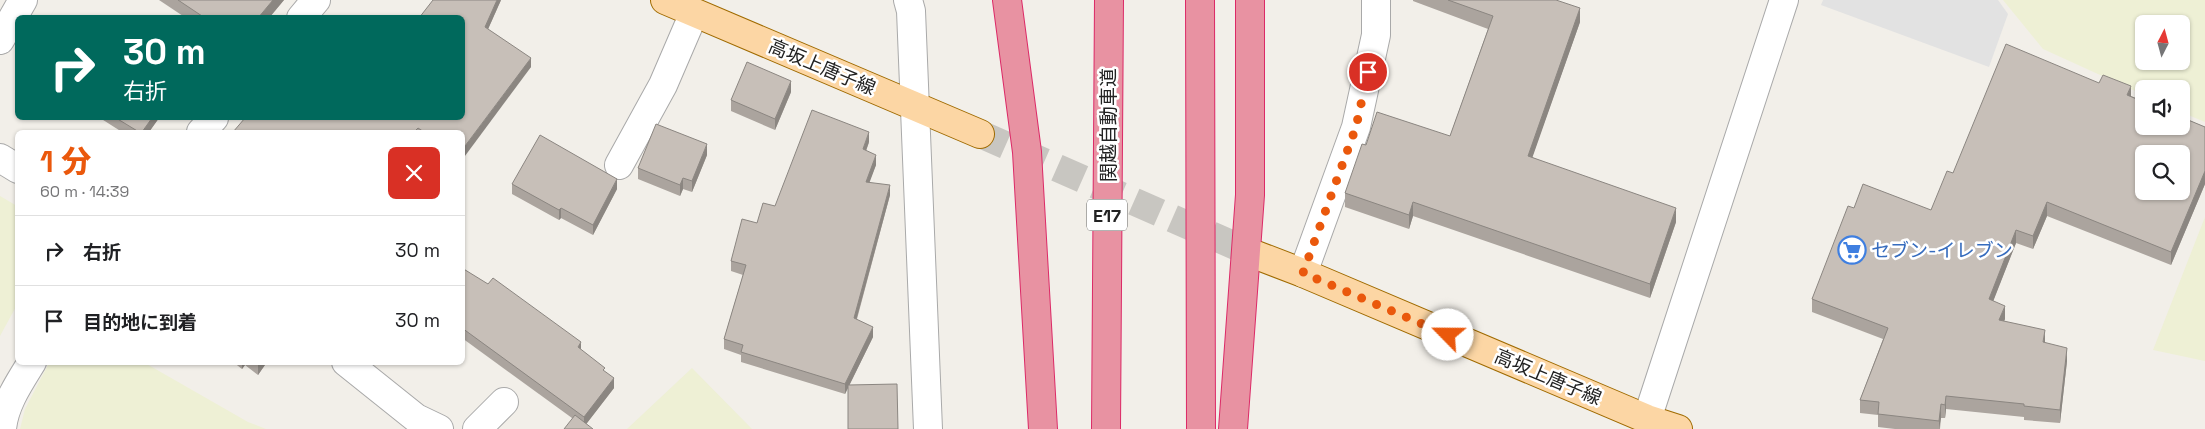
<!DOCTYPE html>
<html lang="ja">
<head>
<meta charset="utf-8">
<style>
	body { margin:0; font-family:"Space Grotesk","Noto Sans JP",sans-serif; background:#f6f6f6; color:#202124; height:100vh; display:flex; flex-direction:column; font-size:19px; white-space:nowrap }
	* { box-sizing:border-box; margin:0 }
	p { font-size:16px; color:#757577 }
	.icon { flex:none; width:28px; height:28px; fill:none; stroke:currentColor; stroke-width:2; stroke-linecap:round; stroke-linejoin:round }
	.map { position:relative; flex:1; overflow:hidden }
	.panel { position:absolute; left:15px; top:130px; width:450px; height:235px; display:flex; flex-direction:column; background:#fff; border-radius:8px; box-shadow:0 1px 4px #0004 }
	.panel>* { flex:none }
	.hud { position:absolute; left:15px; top:15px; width:450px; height:105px; border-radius:8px; box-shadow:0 1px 4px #0004; background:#00695c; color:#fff; overflow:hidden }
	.needle { width:32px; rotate:6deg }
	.buttons { position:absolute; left:2135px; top:15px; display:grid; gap:10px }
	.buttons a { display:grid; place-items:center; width:55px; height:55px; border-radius:8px; background:#fff; box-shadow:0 1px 4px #0004; font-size:25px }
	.pin { position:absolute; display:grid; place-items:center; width:42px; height:42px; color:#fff; margin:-21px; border:2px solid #fff; border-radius:50%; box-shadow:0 1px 5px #0007 }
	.me { position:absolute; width:55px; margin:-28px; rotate:293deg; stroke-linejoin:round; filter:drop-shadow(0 0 4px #0008) }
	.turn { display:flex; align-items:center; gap:18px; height:105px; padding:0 25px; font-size:22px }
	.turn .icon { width:65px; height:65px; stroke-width:2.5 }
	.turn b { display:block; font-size:35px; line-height:42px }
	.round { display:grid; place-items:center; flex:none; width:52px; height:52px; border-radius:8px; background:#f6f6f6 }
	.headline { display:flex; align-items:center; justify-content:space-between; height:85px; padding:0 25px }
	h1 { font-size:30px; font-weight:800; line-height:38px; color:#ea580c }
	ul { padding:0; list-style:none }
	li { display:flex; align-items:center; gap:15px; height:70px; padding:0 25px; border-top:1px solid #e0e0e0 }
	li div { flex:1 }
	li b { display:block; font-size:19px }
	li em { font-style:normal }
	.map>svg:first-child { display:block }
	.farmland { fill:#eef0d5; fill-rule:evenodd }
	.parking { fill:#e2e2e2 }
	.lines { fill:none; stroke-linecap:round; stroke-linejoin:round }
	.major-tunnel { stroke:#c8c6c1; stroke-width:28; stroke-dasharray:28 14; stroke-linecap:butt }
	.minor-casing { stroke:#a9a9a9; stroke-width:30 }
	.major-casing { stroke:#a06b00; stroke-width:30 }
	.highway-casing { stroke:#dc2a67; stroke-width:30 }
	.minor { stroke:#fff; stroke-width:28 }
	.major { stroke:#fcd6a4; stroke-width:28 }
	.highway { stroke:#e892a2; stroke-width:28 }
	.wall { fill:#aba49e }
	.shaded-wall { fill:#8b8681 }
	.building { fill:#c7bfb8; stroke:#8b8681; fill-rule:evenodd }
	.route { stroke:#ea580c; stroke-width:9; stroke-dasharray:0 16.2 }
	.labels { text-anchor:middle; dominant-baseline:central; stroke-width:5; stroke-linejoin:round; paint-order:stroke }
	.shield { fill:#fff; stroke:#646464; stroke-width:1 }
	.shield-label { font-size:18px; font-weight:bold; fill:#222 }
	.street-label { font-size:19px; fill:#222; stroke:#fff }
	.shop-label { font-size:19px; fill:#366cbe; stroke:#fff; text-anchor:start }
</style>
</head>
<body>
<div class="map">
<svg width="2205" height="429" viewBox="0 0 2205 429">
	<rect width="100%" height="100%" fill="#f2efe9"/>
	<!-- farmland -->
	<g class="farmland">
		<path d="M2003 0H2205V122L2181 112V89H2144V95L2043 49ZM2144 24H2181V61H2144Z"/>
		<path d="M0 196 17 206 18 303 0 336Z"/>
		<path d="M2205 217V361L2153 350Z"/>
		<path d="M49 363H145L248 422 266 429H20L25 409Z"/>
		<path d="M692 368 752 429H627Z"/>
	</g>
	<!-- parking -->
	<path class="parking" d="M1823 0H1998L2008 14 1989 67 1821 5Z"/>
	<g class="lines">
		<!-- major-tunnel -->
		<path class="major-tunnel" d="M980 134 1256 255"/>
		<!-- minor casing -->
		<g class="minor-casing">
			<g id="minor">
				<path d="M908 0 911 11 928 429"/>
				<path d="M301 18 316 0"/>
				<path d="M0 40 23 0"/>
				<path d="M201 132 214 118"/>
				<path d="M0 158 18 169"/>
				<path d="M619 165 663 85 694 13"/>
				<path d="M1303 273 1356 127 1376 35V0"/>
				<path d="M346 362 416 418 439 429"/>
				<path d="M1647 419 1784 0"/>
				<path d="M2 429C4 405 19 383 32 362"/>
				<path d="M477 429 504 402"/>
			</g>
		</g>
		<!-- major casing -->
		<g class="major-casing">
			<g id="major">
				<path d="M665 0 980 134"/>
				<path d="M1256 255 1303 273 1647 419 1678 429"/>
			</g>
		</g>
		<!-- highway casing -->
		<g class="highway-casing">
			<g id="highway">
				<path d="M1007 0 1027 152 1043 429"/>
				<path d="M1200 0 1201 429"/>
				<path d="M1106 429 1109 0"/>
				<path d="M1233 429 1250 195V0"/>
			</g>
		</g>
		<!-- minor -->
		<use href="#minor" class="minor"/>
		<!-- major -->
		<use href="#major" class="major"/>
		<!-- highway -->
		<use href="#highway" class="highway"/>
	</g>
	<!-- wall -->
	<g class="wall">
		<path d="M159 0H284L269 18H186Z"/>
		<path d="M501 0 488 29 531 67 462 132H233L462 118V18Z"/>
		<path d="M1413 0H1556L1580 22 1532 157 1676 222 1650 298 1413 216 1409 229 1345 207V193L1366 145 1450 136 1488 29 1413 1Z"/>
		<path d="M791 92 775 130 731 111V100Z"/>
		<path d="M2131 96 2205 127V184L2171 265 2047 216 2033 249 2016 243 1993 301 2005 319 2004 321 2045 343 2067 361 2060 423 2024 420V417L1946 409 1945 418H1941L1940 429H1895L1878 427V415L1860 413V400L1883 339 1812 312V299L1854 208 1931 210 1953 173Z"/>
		<path d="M100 118H159L149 132H122Z"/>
		<path d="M869 142 866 151 876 165 869 182 890 195 857 319 873 337 845 394 741 362V355L724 349V339L743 275 731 271V261L757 223Z"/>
		<path d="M707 155 692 192 683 189 680 196 638 179V168Z"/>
		<path d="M512 184 617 189 593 235 561 218 559 220 512 194Z"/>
		<path d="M462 268 581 350 605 372 614 388 586 424 572 418 462 338Z"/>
		<path d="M233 362H267L258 375 245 365 242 369Z"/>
	</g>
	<!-- shaded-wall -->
	<g class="shaded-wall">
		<path d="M273 0H284L269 18H258Z"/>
		<path d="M497 0H501L485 36V27Z"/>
		<path d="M1580 8V22L1528 170V156Z"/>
		<path d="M531 58V67L462 160V150Z"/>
		<path d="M791 81V92L775 130V119Z"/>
		<path d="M2131 86V100L2127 95Z"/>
		<path d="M152 118H159L149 132H142Z"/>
		<path d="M869 132V142L863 159V149Z"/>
		<path d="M707 144V155L692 192V181Z"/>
		<path d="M876 155V165L866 192V182Z"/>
		<path d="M2205 171V184L2171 265V252Z"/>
		<path d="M683 178V189L680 196V185Z"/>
		<path d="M617 179V189L593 235V225Z"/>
		<path d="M890 185V195L854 328V318Z"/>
		<path d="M1413 202V216L1409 229V215Z"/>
		<path d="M2047 202V216L2033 249V236Z"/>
		<path d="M561 208V218L559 220V210Z"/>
		<path d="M1676 208V222L1650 298V284Z"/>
		<path d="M2016 230V243L1989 312V299Z"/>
		<path d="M2005 306V319L1999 333V320Z"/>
		<path d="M873 327V337L845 394V384Z"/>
		<path d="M2045 330V343L2043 342Z"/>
		<path d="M581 342V353L578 347Z"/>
		<path d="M2067 348V361L2060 423V410Z"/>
		<path d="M242 362H245V365L242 369Z"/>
		<path d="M259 362H267L258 375V364Z"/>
		<path d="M614 378V388L584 427V417Z"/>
		<path d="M1946 396V409L1945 418V405Z"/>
		<path d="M1941 404V418L1939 429V421Z"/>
	</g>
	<!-- building -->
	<g class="building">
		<path d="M178 0H273L258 18H205Z"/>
		<path d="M433 0H497L485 27 531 58 462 150V132H424L418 128 414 132H233L245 118H462V18H419Z"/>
		<path d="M1448 0H1556L1580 8 1528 156 1676 208 1650 284 1413 202 1409 215 1345 193 1362 144 1366 145 1377 112 1450 136 1493 16Z"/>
		<path d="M2006 44 2099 83 2103 75 2131 86 2127 95 2144 102V126H2181V117L2205 127V171L2171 252 2047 202 2033 236 2016 230 1989 299 2005 306 1999 320 2045 330 2043 342 2067 348 2060 410 2024 406V404L1946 396 1945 405 1941 404 1939 421 1878 414 1879 402 1860 400 1888 328 1812 299 1848 206 1854 208 1863 184 1931 210 1947 171 1953 173ZM2144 154H2181V191H2144Z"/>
		<path d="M747 62 791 81 775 119 731 100Z"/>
		<path d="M812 110 869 132 863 149 876 155 866 182 890 185 854 318 873 327 845 384 741 352 743 345 724 339 746 265 731 261 742 219 757 223 763 203 775 206Z"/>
		<path d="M116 118H152L142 132H139Z"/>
		<path d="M656 124 707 144 692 181 683 178 680 185 638 168Z"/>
		<path d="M540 135 617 179 593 225 561 208 559 210 512 184Z"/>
		<path d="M462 268 488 284 493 278 581 342 578 347 605 368 603 370 614 378 584 417 462 328Z"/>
		<path d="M897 384 898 429H848V385Z"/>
		<path d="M575 415 593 429H564Z"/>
	</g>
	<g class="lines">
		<!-- route -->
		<path class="route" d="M1368 72 1356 127 1303 273 1448 335"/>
	</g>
	<!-- icons -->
	<defs>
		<g id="supermarket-ring" transform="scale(1.4375)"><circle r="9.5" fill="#fff" stroke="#3f7fe0" stroke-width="1.5"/><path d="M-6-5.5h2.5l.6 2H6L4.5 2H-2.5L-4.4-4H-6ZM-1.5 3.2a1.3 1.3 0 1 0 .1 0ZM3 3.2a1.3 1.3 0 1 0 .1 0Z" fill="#3f7fe0"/></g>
	</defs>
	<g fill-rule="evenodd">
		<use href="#supermarket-ring" x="1852" y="250"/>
	</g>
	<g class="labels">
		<!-- shield labels -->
		<rect class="shield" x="1087" y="199.5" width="40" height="31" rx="4"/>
		<g class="shield-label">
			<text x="1107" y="215">E17</text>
		</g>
		<!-- street labels -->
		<g class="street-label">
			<text transform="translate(822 67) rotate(23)">高坂上唐子線</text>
			<text transform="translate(1108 125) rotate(-90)">関越自動車道</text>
			<text transform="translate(1548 377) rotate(23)">高坂上唐子線</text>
		</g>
		<!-- shop labels -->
		<g class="shop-label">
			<text x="1871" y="250">セブン-イレブン</text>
		</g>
	</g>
</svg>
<div class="buttons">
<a><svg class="needle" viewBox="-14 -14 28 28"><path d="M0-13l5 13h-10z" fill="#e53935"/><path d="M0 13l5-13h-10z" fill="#757577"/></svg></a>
<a><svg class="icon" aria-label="sound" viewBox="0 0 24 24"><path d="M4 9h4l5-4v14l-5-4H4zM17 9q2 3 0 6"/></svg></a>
<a><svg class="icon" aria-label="search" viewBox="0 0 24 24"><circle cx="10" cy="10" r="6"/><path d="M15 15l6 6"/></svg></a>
</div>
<div class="pin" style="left:1368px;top:72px;background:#d93025"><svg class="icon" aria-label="arrive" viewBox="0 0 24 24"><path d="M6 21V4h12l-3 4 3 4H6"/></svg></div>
<svg class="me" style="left:1448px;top:335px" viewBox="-20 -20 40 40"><circle r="19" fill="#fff"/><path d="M0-13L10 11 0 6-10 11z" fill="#ea580c"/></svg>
<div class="hud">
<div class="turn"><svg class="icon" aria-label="right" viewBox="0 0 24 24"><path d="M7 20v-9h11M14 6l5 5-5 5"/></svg><div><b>30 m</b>右折</div></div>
</div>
<section class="panel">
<div class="headline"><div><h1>1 分</h1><p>60 m · 14:39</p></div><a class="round" style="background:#d93025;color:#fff"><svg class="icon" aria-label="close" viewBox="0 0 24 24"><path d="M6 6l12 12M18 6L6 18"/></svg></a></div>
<ul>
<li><svg class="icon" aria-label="right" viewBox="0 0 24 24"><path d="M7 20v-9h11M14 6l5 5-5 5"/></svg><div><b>右折</b></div><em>30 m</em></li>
<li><svg class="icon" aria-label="arrive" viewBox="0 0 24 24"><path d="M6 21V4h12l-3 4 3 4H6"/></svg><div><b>目的地に到着</b></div><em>30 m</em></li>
</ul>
</section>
</div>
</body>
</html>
